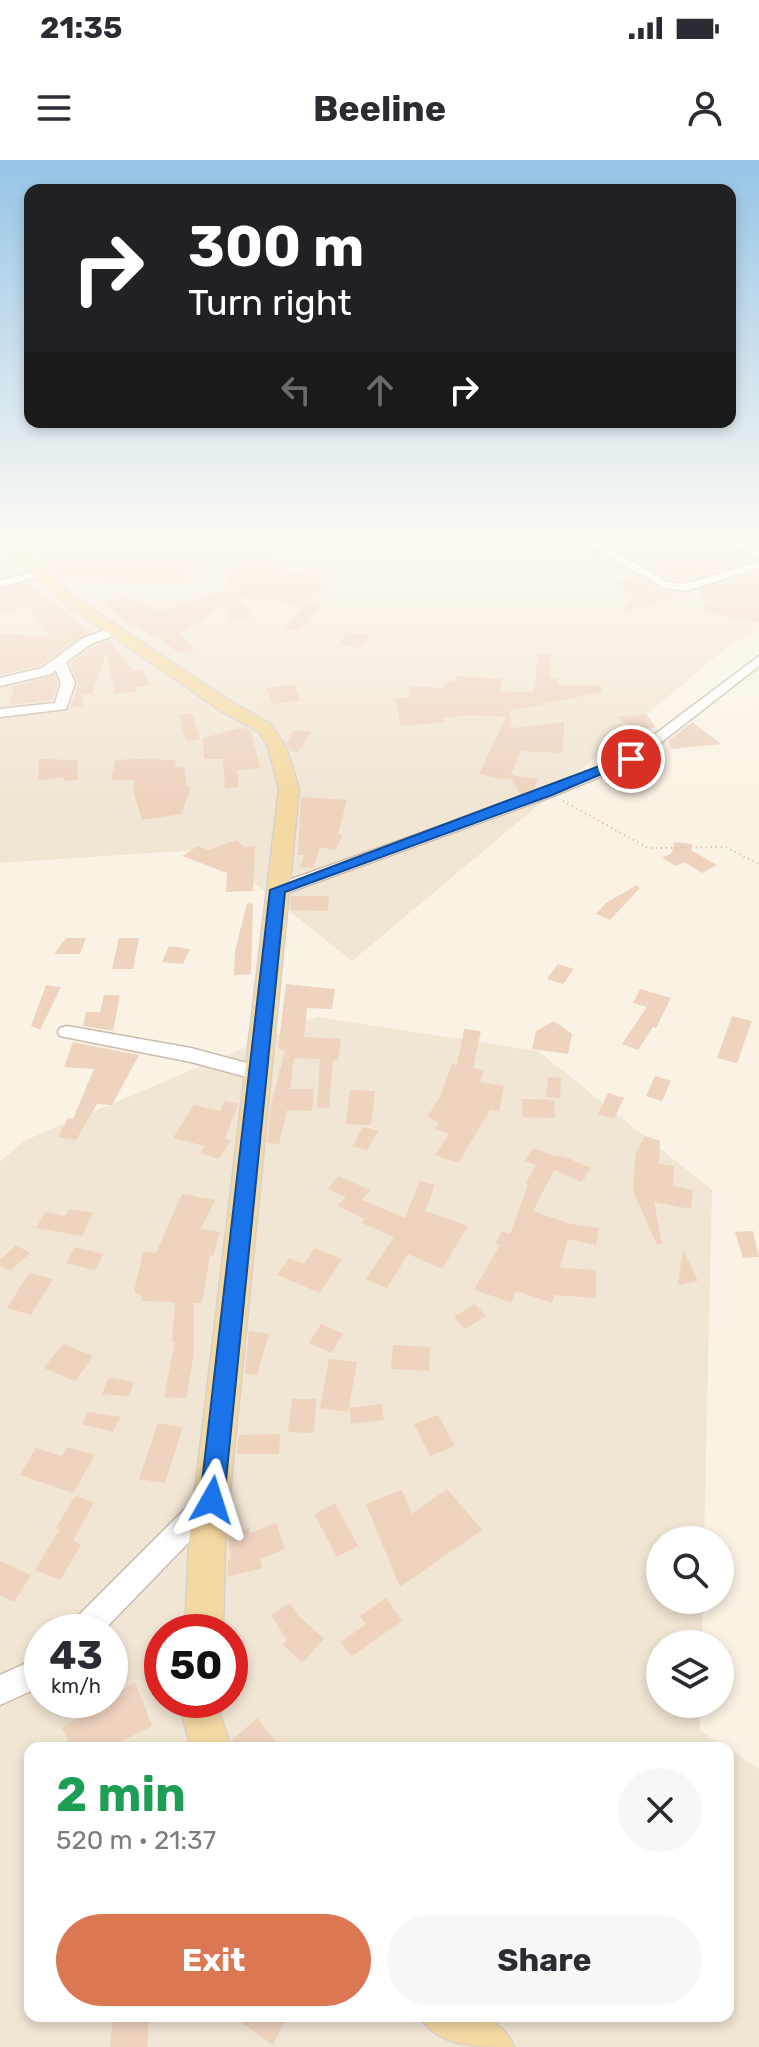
<!DOCTYPE html>
<html lang="en">
<head>
<meta charset="utf-8">
<style>
	body { margin:0; font-family:Rubik,sans-serif; background:#f7f7f7; color:#2b2b33; height:100vh; display:flex; flex-direction:column; font-size:30px; white-space:nowrap }
	* { box-sizing:border-box; margin:0 }
	p { font-size:26px; color:#7c7c81 }
	.icon { flex:none; width:44px; height:44px; fill:none; stroke:currentColor; stroke-width:2; stroke-linecap:round; stroke-linejoin:round }
	.map { position:relative; flex:1; overflow:hidden }
	.panel { position:absolute; left:24px; top:1582px; width:710px; height:280px; display:flex; flex-direction:column; background:#fff; border-radius:16px; box-shadow:0 4px 12px #0003 }
	.panel>* { flex:none }
	.banner { position:absolute; left:24px; top:24px; width:712px; height:244px; border-radius:16px; box-shadow:0 4px 12px #0003; background:#202124; color:#fff; overflow:hidden }
	.fabs { position:absolute; left:646px; top:1366px; display:grid; gap:16px }
	.fabs a { display:grid; place-items:center; width:88px; height:88px; border-radius:50%; background:#fff; box-shadow:0 4px 12px #0003; font-size:40px }
	.speed { position:absolute; left:24px; top:1454px; display:flex; gap:16px; font-size:40px; font-weight:700; text-align:center }
	.speed>* { display:grid; place-content:center; width:104px; height:104px; border-radius:50%; background:#fff; box-shadow:0 4px 12px #0003; line-height:1 }
	.speed small { font-size:20px; font-weight:400 }
	.speed .limit { border:12px solid #d22; background:#fff; color:#111 }
	.pin { position:absolute; display:grid; place-items:center; width:68px; height:68px; color:#fff; margin:-34px; border:4px solid #fff; border-radius:50%; box-shadow:0 2px 8px #0007 }
	.me { position:absolute; width:88px; margin:-44px; rotate:6deg; stroke-linejoin:round; filter:drop-shadow(0 0 6px #0008) }
	.turn { display:flex; align-items:center; gap:28px; height:168px; padding:0 32px; font-size:36px }
	.turn .icon { width:104px; height:104px; stroke-width:2.5 }
	.turn b { display:block; font-size:56px; line-height:68px }
	.lanes { display:flex; align-items:center; height:76px; padding:0 32px; background:#0003; justify-content:center; gap:40px; direction:ltr }
	.lanes .off { opacity:.35 }
	.round { display:grid; place-items:center; flex:none; width:84px; height:84px; border-radius:42px; background:#f7f7f7 }
	.head { display:flex; align-items:center; justify-content:space-between; height:136px; padding:0 32px }
	h1 { font-size:48px; font-weight:700; line-height:60px; color:#1e9e55 }
	.action { display:flex; gap:16px; margin-top:auto; padding:16px 32px }
	.action a { flex:1; height:92px; border-radius:48px; background:#db7753; color:#fff; font-size:32px; font-weight:700; line-height:92px; text-align:center }
	.action a+a { background:#f7f7f7; color:#2b2b33 }
	.status { display:flex; justify-content:space-between; align-items:center; height:56px; padding:0 40px; background:#fff; direction:ltr }
	.status svg { height:22px; fill:currentColor }
	header { display:flex; justify-content:space-between; align-items:center; height:104px; padding:0 32px; background:#fff; font-size:36px; font-weight:700 }
	.map>svg:first-child { display:block }
	.residential { fill:#f1e5d4; fill-rule:evenodd }
	.building { fill:#eed3bf }
	.lines { fill:none; stroke-linecap:round; stroke-linejoin:round }
	.minor-casing { stroke:#cbbbac; stroke-width:3 }
	.major-casing { stroke:#d7d1cd; stroke-width:3 }
	.path { stroke:#d2b7a2; stroke-width:2; stroke-dasharray:1 4; stroke-linecap:butt }
	.minor { fill:#fff; fill-rule:evenodd }
	.major { fill:#f4d9a2; fill-rule:evenodd }
	.route { fill:#1a73e8; stroke:#114b97; stroke-width:2 }
</style>
</head>
<body>
<div class="status"><b>21:35</b><svg viewBox="0 0 49 12"><path d="M0 12V9h3v3zM5 12V6h3v6zM10 12V3h3v9zM15 12V0h3v12zM26 1h20v11H26zM47 4h2v5h-2z"/></svg></div>
<header><svg class="icon" aria-label="menu" viewBox="0 0 24 24"><path d="M4 6h16M4 12h16M4 18h16"/></svg>Beeline<svg class="icon" aria-label="person" viewBox="0 0 24 24"><circle cx="12" cy="8" r="4"/><path d="M4 21q1-7 8-7t8 7"/></svg></header>
<div class="map">
<svg width="759" height="1887" viewBox="0 0 759 1887">
	<rect width="100%" height="100%" fill="#faf3e5"/>
	<!-- residential -->
	<g class="residential">
		<path d="M0 376H759V469L726 488 352 801 211 689 0 703Z"/>
		<path d="M317 857 538 891 712 1030 704 1380H660V1440H703L702 1484H660V1544H700V1570L727 1588H30V1856H728V1588L759 1609V1887H0V1002L24 981ZM42 1472H110V1540H42ZM162 1472H230V1540H162Z"/>
	</g>
	<!-- building -->
	<g class="building">
		<path d="M25 376H88L182 383 185 376 260 379 264 376H281L278 379 282 380 267 400H284L285 412 312 409 324 427 304 444 322 445 300 471 284 469 302 446 235 436 253 457 230 461 222 442 208 457 180 473 195 490 178 493 156 475 151 476 136 464 132 468 103 443 123 437 160 451 238 426H227L234 402H195L184 424 66 418 64 424 34 395 48 391Z"/>
		<path d="M656 382 685 390 730 387 757 398 685 421 668 419 616 389Z"/>
		<path d="M592 390 662 431 683 434 620 454 635 436 614 424 633 419 580 393Z"/>
		<path d="M759 411V463L700 451 708 440 699 436 700 430Z"/>
		<path d="M27 423 90 472 41 505 0 515V474L50 476 28 445 0 455V430Z"/>
		<path d="M347 472 369 475 361 488 340 484Z"/>
		<path d="M111 480 133 511 141 509 149 525 135 527 136 532 115 534 106 493 92 534H81L83 546 70 548 78 524 70 503 92 487Z"/>
		<path d="M538 494 551 495 550 518H558L559 525 601 526 602 532 510 551 512 568 564 562 563 593 520 591 511 615 538 619 534 630 521 635 510 617 509 620 479 614 506 557 470 555 443 558 446 562 401 566 395 538H408L410 526 444 528 445 522H454L456 516 502 519 500 533 534 531Z"/>
		<path d="M55 515 58 523 53 540 10 545 14 526Z"/>
		<path d="M294 525 300 541 272 544 267 528Z"/>
		<path d="M192 553 200 580 186 581 179 555Z"/>
		<path d="M646 554 656 567 638 572 616 557Z"/>
		<path d="M692 562 721 584 671 589 668 581Z"/>
		<path d="M243 567 251 571 260 608 237 610 239 627 225 628 223 599H204L203 578Z"/>
		<path d="M293 570 312 572 298 592 290 591 287 583Z"/>
		<path d="M39 599 77 600 78 620 64 621V617L38 620Z"/>
		<path d="M140 599 176 600 175 608 184 607 187 627H191L181 654 142 660 133 630 135 620H111L115 600Z"/>
		<path d="M301 637 347 640 338 674 343 675 335 690 320 687 313 708 300 707 304 695H298Z"/>
		<path d="M237 680 244 687 255 686 253 731 226 732 227 713 182 696 198 686 208 690Z"/>
		<path d="M674 682 692 684 691 690 717 705 702 713 684 702 676 706 662 698 672 693Z"/>
		<path d="M637 725 640 728 610 760 596 754 606 743Z"/>
		<path d="M291 736H329L328 751 290 750Z"/>
		<path d="M247 743 253 744 251 814 234 815 235 791Z"/>
		<path d="M66 778H86L80 794H54Z"/>
		<path d="M119 778H139L133 809H112Z"/>
		<path d="M169 786 190 789 183 804 162 802Z"/>
		<path d="M558 804 574 809 563 824 547 819Z"/>
		<path d="M286 824 335 829 332 849 307 848 304 877 341 879 338 900H333L329 948 317 947 320 899 294 898 290 929H314L312 951 287 950 279 984 267 983 271 945 285 891 278 888Z"/>
		<path d="M46 825 61 827 40 870 31 866Z"/>
		<path d="M640 829 671 838 656 868 653 867 638 890 622 884 647 847 633 843Z"/>
		<path d="M104 835H120L113 871 83 866 86 852H100Z"/>
		<path d="M732 856 752 861 737 903 717 898Z"/>
		<path d="M554 861 572 874 568 894 532 889 536 871Z"/>
		<path d="M464 869 481 871 473 908 484 910 480 922 504 926 499 951 490 950 458 1003 435 995 449 974 435 969 439 962 427 957 440 937 452 904 457 905Z"/>
		<path d="M73 882 139 895 112 945 97 944 76 980 58 977 68 958 73 959 94 909 64 907Z"/>
		<path d="M655 916 671 921 662 941 646 936Z"/>
		<path d="M548 917 561 918 560 938 546 937Z"/>
		<path d="M350 930 375 931 371 965 346 964Z"/>
		<path d="M608 933 624 938 614 959 598 954Z"/>
		<path d="M522 939 554 940 555 958 523 957Z"/>
		<path d="M224 941 238 944 225 979 231 980 219 999 200 993 205 986 173 978 194 945 220 951Z"/>
		<path d="M363 967 378 971 367 990 352 986Z"/>
		<path d="M645 976 660 981 659 1004 674 1006 673 1026 693 1030 691 1049 654 1042 662 1084 657 1085 633 1031 636 992Z"/>
		<path d="M533 988 555 996 554 1000 556 996 565 997 591 1008 582 1022 554 1010 533 1051 570 1064 599 1068 596 1085 568 1079 560 1108 596 1110V1138L555 1135 552 1143 516 1131 511 1142 474 1130 500 1085 495 1084 502 1071 510 1074 528 1025 525 1024 536 1005 525 1001Z"/>
		<path d="M338 1016 370 1030 362 1040 405 1058 420 1021 435 1025 425 1051 468 1066 442 1109 408 1094 387 1128 366 1119 394 1077 362 1063 365 1059 338 1046 346 1037 328 1029Z"/>
		<path d="M182 1034 215 1040 201 1069 220 1072 213 1096 210 1095 202 1143H194V1193L186 1238 164 1237 175 1182H172L175 1142 141 1141 142 1137 134 1132 143 1092 156 1093Z"/>
		<path d="M69 1049 93 1053 82 1076 36 1068 45 1052 65 1056Z"/>
		<path d="M753 1071 759 1097 743 1098 735 1072Z"/>
		<path d="M16 1085 30 1093 10 1111 0 1105V1100Z"/>
		<path d="M75 1087 104 1094 95 1110 66 1103Z"/>
		<path d="M315 1088 342 1099 320 1133 277 1115 289 1098 304 1104Z"/>
		<path d="M683 1090 698 1121 678 1125Z"/>
		<path d="M29 1113 53 1119 31 1155 7 1148Z"/>
		<path d="M475 1144 486 1156 465 1169 454 1157Z"/>
		<path d="M321 1164 343 1174 331 1193 309 1183Z"/>
		<path d="M249 1171 269 1174 257 1215 245 1214Z"/>
		<path d="M63 1184 93 1196 75 1221 44 1208Z"/>
		<path d="M393 1185 430 1187 429 1211 391 1209Z"/>
		<path d="M329 1199 357 1202 348 1252 320 1248Z"/>
		<path d="M109 1217 134 1222 129 1236 102 1234Z"/>
		<path d="M292 1239H316L314 1273 288 1272Z"/>
		<path d="M382 1244 384 1260 351 1264 349 1248Z"/>
		<path d="M88 1252 120 1257 113 1272 82 1264Z"/>
		<path d="M438 1255 455 1286 430 1296 414 1264Z"/>
		<path d="M158 1263 183 1267 165 1323 139 1319Z"/>
		<path d="M280 1274 279 1294H237L239 1275Z"/>
		<path d="M67 1287 95 1295 73 1333 20 1315 36 1288 62 1296Z"/>
		<path d="M447 1329 482 1370 400 1427 366 1344 402 1330 412 1354Z"/>
		<path d="M75 1336 94 1342 73 1381 81 1385 60 1420 35 1410 59 1370 56 1368Z"/>
		<path d="M233 1336 234 1373 249 1368 250 1373 276 1363 285 1389 260 1399 262 1408 227 1417 228 1401 231 1400 228 1382Z"/>
		<path d="M335 1343 358 1386 337 1397 314 1354Z"/>
		<path d="M0 1401 31 1415 14 1442 0 1435Z"/>
		<path d="M386 1438 402 1461 351 1497 341 1482 366 1464 360 1456Z"/>
		<path d="M290 1443 299 1456 324 1479 302 1503 283 1485 287 1480 271 1455Z"/>
		<path d="M135 1522 152 1566 108 1588H72L62 1568Z"/>
		<path d="M257 1558 281 1588H234L232 1580Z"/>
		<path d="M113 1856H149L147 1887H110Z"/>
		<path d="M232 1856H287L273 1885Z"/>
	</g>
	<g class="lines">
		<!-- minor casing -->
		<g class="minor-casing">
			<g id="minor">
				<path d="M574 376H586L597 382 644 376H666L685 381 729 376 759 389V396L731 384 685 387 656 379 607 387 667 422 685 424 759 401V408L686 431 664 428Z"/>
				<path d="M38 411 44 414 42 416 0 427V420Z"/>
				<path d="M114 467 120 471 118 474 91 484 66 502 75 523 66 549 0 557V549L55 543 61 523 56 510 51 514 0 526V518L42 508 83 478Z"/>
				<path d="M759 496V506L636 602 553 636 284 734 278 735 270 730 272 726 543 630 626 596Z"/>
				<path d="M67 866 191 888 265 908 268 913 258 920 191 902 60 876 58 872 60 868Z"/>
				<path d="M209 1331 218 1334 222 1343 218 1352 102 1472H68L72 1462 200 1334Z"/>
				<path d="M42 1496V1526L0 1545V1515Z"/>
			</g>
		</g>
		<!-- major casing -->
		<g class="major-casing">
			<g id="major">
				<path d="M0 376H8L73 436 233 543 271 564 286 587 299 629 225 1382 223 1472H185L189 1382 279 629 268 587 259 572 221 551 63 442 0 383Z"/>
				<path d="M182 1540H220L219 1551 231 1588H191L181 1551Z"/>
				<path d="M420 1856C458 1856 497 1846 514 1887 476 1887 437 1887 420 1856Z"/>
			</g>
		</g>
		<!-- path -->
		<path class="path" d="M563 641 648 688 725 687 759 704"/>
		<!-- minor -->
		<use href="#minor" class="minor"/>
		<!-- major -->
		<use href="#major" class="major"/>
	</g>
	<!-- sky -->
	<linearGradient id="sky" x2="0" y2="1"><stop stop-color="#96c4e6"/><stop offset="0.59" stop-color="#fdfaf3"/><stop offset="1" stop-color="#fdfaf3" stop-opacity="0"/></linearGradient>
	<rect width="759" height="640" fill="url(#sky)"/>
	<!-- route -->
	<path class="route" d="M626 596 637 599 552 635 285 732 224 1340 220 1348 212 1351 204 1348 200 1340 270 730Z"/>
</svg>
<div class="fabs">
<a><svg class="icon" aria-label="search" viewBox="0 0 24 24"><circle cx="10" cy="10" r="6"/><path d="M15 15l6 6"/></svg></a>
<a><svg class="icon" aria-label="layers" viewBox="0 0 24 24"><path d="M12 4l9 5-9 5-9-5zM3 14l9 5 9-5"/></svg></a>
</div>
<div class="speed"><div>43<small>km/h</small></div><div class="limit">50</div></div>
<div class="pin" style="left:631px;top:599px;background:#d93025"><svg class="icon" aria-label="arrive" viewBox="0 0 24 24"><path d="M6 21V4h12l-3 4 3 4H6"/></svg></div>
<svg class="me" style="left:212px;top:1340px" viewBox="-20 -20 40 40"><path d="M0-17L14 15 0 8-14 15z" fill="#1a73e8" stroke="#fff" stroke-width="4"/></svg>
<div class="banner">
<div class="turn"><svg class="icon" aria-label="right" viewBox="0 0 24 24"><path d="M7 20v-9h11M14 6l5 5-5 5"/></svg><div><b>300 m</b>Turn right</div></div>
<div class="lanes"><svg class="icon off" aria-label="left" viewBox="0 0 24 24"><path d="M17 20v-9H6M10 6l-5 5 5 5"/></svg><svg class="icon off" aria-label="ahead" viewBox="0 0 24 24"><path d="M12 20V5M6 11l6-6 6 6"/></svg><svg class="icon" aria-label="right" viewBox="0 0 24 24"><path d="M7 20v-9h11M14 6l5 5-5 5"/></svg></div>
</div>
<section class="panel">
<div class="head"><div><h1>2 min</h1><p>520 m · 21:37</p></div><a class="round"><svg class="icon" aria-label="close" viewBox="0 0 24 24"><path d="M6 6l12 12M18 6L6 18"/></svg></a></div>
<div class="action"><a>Exit</a><a>Share</a></div>
</section>
</div>
</body>
</html>
